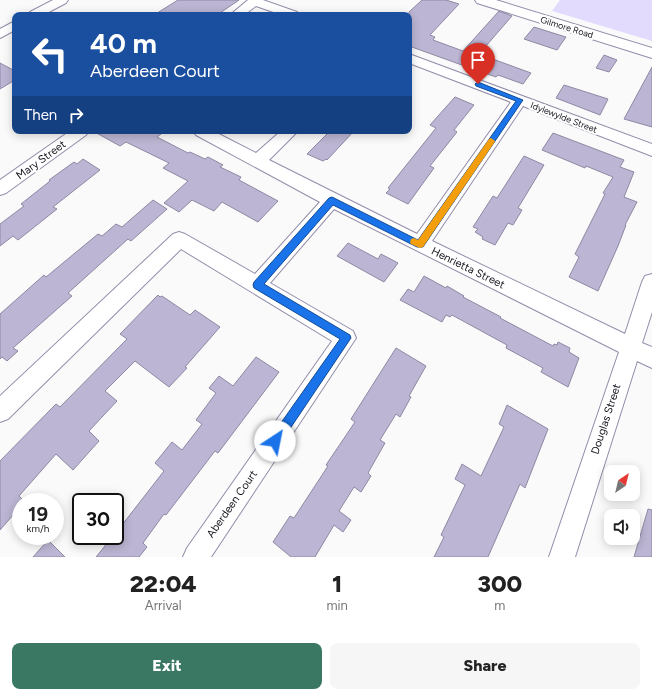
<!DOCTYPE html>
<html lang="en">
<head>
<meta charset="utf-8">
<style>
	body { margin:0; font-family:Figtree,sans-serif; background:#f6f6f6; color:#222; height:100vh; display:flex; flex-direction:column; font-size:15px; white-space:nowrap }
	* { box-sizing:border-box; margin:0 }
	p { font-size:13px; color:#767676 }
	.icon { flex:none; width:22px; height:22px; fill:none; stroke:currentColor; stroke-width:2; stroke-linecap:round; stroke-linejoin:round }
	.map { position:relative; height:557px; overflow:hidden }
	.details { display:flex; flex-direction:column; background:#fff; flex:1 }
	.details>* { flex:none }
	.banner { position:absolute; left:12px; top:12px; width:400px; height:122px; border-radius:8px; box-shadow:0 2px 10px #0003; background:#1a4fa0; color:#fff; overflow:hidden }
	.needle { width:26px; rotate:35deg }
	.controls { position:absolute; left:604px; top:465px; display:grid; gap:8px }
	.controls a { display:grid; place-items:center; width:36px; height:36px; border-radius:8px; background:#fff; box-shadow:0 2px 10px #0003; font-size:20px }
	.speed { position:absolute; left:12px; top:493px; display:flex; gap:8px; font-size:20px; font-weight:700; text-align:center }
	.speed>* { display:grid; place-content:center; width:52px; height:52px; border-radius:50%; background:#fff; box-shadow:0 2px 10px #0003; line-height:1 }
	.speed small { font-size:10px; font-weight:400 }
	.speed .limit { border:2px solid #111; border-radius:6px; background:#fff; color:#111 }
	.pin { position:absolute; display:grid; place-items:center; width:34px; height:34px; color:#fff; margin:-41px -17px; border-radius:50% 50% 50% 0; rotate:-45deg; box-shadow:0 0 4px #0007 }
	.pin .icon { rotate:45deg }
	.me { position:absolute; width:44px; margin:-22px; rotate:34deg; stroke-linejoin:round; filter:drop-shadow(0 0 3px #0008) }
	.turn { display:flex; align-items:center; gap:14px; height:84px; padding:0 12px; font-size:18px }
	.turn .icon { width:52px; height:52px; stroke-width:2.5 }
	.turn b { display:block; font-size:28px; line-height:34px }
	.then { display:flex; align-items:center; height:38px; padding:0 12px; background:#0003; gap:8px; font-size:15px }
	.eta { display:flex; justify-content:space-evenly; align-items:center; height:68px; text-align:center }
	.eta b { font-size:24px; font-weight:800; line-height:28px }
	.cta { display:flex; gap:8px; margin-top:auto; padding:8px 12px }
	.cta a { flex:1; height:46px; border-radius:8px; background:#3b7863; color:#fff; font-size:16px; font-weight:800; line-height:46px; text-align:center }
	.cta a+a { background:#f6f6f6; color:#222 }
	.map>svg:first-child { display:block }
	.green { fill:#e3dbfe }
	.building { fill:#bcb5d3; stroke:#8f88a4 }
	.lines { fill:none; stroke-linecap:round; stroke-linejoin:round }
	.street-casing { stroke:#938da9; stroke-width:2 }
	.secondary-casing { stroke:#938da9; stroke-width:2 }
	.street { fill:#fff; fill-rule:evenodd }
	.secondary { fill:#fff; fill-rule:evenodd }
	.route { fill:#1a73e8; stroke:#114b97 }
	.slow { fill:#f59e0b }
	.labels { text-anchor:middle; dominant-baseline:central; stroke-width:4; stroke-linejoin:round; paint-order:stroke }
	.far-street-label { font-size:9px; fill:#17141e; stroke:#fff }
	.street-label { font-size:11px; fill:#17141e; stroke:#fff }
</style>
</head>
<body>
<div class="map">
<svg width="652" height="557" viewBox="0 0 652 557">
	<rect width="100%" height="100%" fill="#fafafa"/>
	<!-- green -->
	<path class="green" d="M560 0H652V41L552 11Z"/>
	<!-- building -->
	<g class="building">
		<path d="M178 0H239L217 15H154Z"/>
		<path d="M422 0H446L459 4 430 35 435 37 433 40 463 51 499 11 512 16 479 54 531 73 523 84 498 75 496 77 473 69 409 46V12Z"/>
		<path d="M534 27 553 33 566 37 557 50 524 39Z"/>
		<path d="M604 55 617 60 609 72 596 68Z"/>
		<path d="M0 63 15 71V80L0 89Z"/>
		<path d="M652 67V127L624 119Z"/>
		<path d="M564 85 608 99 600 115 556 98Z"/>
		<path d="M455 97 474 105 454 130 457 132 430 166 434 168 408 204 386 193 390 189 388 188 436 128 430 125Z"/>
		<path d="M93 131H165L157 137 188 153 190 152 205 159 208 157 223 165 220 167 241 177 239 180 278 201 258 222 222 202 214 211 192 200 179 212 164 203 188 181 163 168 169 163 126 142 120 146Z"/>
		<path d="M330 131H354L327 160 326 159 323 161 307 154Z"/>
		<path d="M553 133 624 160 620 167 634 172 624 197 637 202 625 225H626L618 246 598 291 569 277 579 257 575 254 605 194 603 193 613 177 586 166 585 168 542 150Z"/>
		<path d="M524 156 544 165 518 208 522 210 513 225 508 223 495 245 482 239 483 237 475 232 478 229 473 227 493 196 497 198Z"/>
		<path d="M83 159 100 170 53 207 57 209 18 240 13 236 0 246V224L24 206 21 204 50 181 49 180 74 162 77 164Z"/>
		<path d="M153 200 167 209 131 241 128 239 68 293 72 296 13 348 18 351 7 361 2 357 0 359V314L44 275 46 277 98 234 102 236 116 224 122 227Z"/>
		<path d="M348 243 378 259 381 254 398 263 384 282 337 256Z"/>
		<path d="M424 276 446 288 447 286 464 296 463 297 501 317 500 318 553 346 554 344 557 345 558 342 570 348 569 352 579 358 568 387 541 372 543 368 506 348 507 345 452 315 450 317 446 315 442 322 400 300 408 289 414 292Z"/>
		<path d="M158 295 160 297 162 296 190 315 195 310 220 327 185 367 187 368 169 387 135 361 105 391 117 401 89 431 99 441 73 470 56 454 19 496 25 502H21V506L0 530V461L56 404 60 407 127 339 120 334Z"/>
		<path d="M396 348 426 366 409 396 411 397 400 417 396 414 380 440 385 443 368 473 371 476 361 492 354 487 339 511 351 520 343 532 334 525 315 557H291L273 542 290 516 294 518 328 466 326 465 355 422 351 419Z"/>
		<path d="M256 357 279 372 218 453 215 451 166 515 164 514 143 543 147 547 139 557H96L113 536H115V534L164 471 155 463 172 442 182 450 202 424 196 420 216 393 209 388 219 376 233 386Z"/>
		<path d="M507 405 548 429 525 488 520 484 488 557H434L444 537 441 535 465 485 455 479 462 464 481 476 504 427 499 424Z"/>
		<path d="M648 509 652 510V557H634Z"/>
		<path d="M48 540 65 557H33Z"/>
	</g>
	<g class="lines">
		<!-- street casing -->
		<g class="street-casing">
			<g id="street">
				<path d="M53 0H68L66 3 43 15H28L30 12Z"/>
				<path d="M248 0H263L297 12 299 15H282L256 6 244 15H230Z"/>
				<path d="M15 21V30L0 38V29Z"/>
				<path d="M409 54 652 144V156L523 106 432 241 625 334 642 282 645 276 652 274V312L642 343 652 347V368L637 361 575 557H549L619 352 334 209 270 283 353 331 356 338 211 557H183L187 548 332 341 181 249 8 419 0 422V396L173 234 179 232 185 234 255 274 320 202 196 135 193 131H213L256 153 281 131H298L269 160 417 234 511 102 409 63Z"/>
				<path d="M70 131H89L86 135 6 193 0 195V180Z"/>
			</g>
		</g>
		<!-- secondary casing -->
		<g class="secondary-casing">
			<path id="secondary" d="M475 0H496L652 48V58L477 3Z"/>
		</g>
		<!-- street -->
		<use href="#street" class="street"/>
		<!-- secondary -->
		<use href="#secondary" class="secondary"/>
	</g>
	<!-- route -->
	<path class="route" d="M478 82 523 100 423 247H417L333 205 264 284 350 335 351 338 279 445 275 447 271 445 270 441 271 437 340 339 254 288 253 285 254 282 329 198 332 197 418 240 516 101 476 86 475 84Z"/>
	<!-- slow -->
	<path class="slow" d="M491 138 495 141 494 143 423 247 420 248 411 244 410 242 411 239 414 238 418 240 489 139Z"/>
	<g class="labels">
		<!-- far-street labels -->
		<g class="far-street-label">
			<text transform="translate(567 27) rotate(17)">Gilmore Road</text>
			<text transform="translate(564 117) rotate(21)">Idylewylde Street</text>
		</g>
		<!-- street labels -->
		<g class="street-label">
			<text transform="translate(41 160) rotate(-36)">Mary Street</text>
			<text transform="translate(468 268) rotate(26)">Henrietta Street</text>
			<text transform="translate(606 419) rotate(-72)">Douglas Street</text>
			<text transform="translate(232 504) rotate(-55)">Aberdeen Court</text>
		</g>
	</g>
</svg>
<div class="controls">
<a><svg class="needle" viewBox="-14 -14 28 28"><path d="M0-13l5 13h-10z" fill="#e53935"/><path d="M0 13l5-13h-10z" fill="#767676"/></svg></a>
<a><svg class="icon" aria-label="sound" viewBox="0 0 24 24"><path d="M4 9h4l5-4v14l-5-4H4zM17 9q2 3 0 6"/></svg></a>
</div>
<div class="speed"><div>19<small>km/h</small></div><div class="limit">30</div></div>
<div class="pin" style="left:478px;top:84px;background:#d93025"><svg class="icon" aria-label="arrive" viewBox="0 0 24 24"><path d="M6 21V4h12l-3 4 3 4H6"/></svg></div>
<svg class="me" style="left:275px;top:441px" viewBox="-20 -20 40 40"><circle r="19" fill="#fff"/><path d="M0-13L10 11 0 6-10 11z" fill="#1a73e8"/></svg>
<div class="banner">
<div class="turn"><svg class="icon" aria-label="left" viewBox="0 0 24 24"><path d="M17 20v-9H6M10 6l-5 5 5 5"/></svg><div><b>40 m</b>Aberdeen Court</div></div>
<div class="then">Then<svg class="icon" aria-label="right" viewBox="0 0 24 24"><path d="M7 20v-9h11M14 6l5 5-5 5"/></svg></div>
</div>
</div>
<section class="details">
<div class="eta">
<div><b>22:04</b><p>Arrival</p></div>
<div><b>1</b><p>min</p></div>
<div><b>300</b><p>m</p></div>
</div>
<div class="cta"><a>Exit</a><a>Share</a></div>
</section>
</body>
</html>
